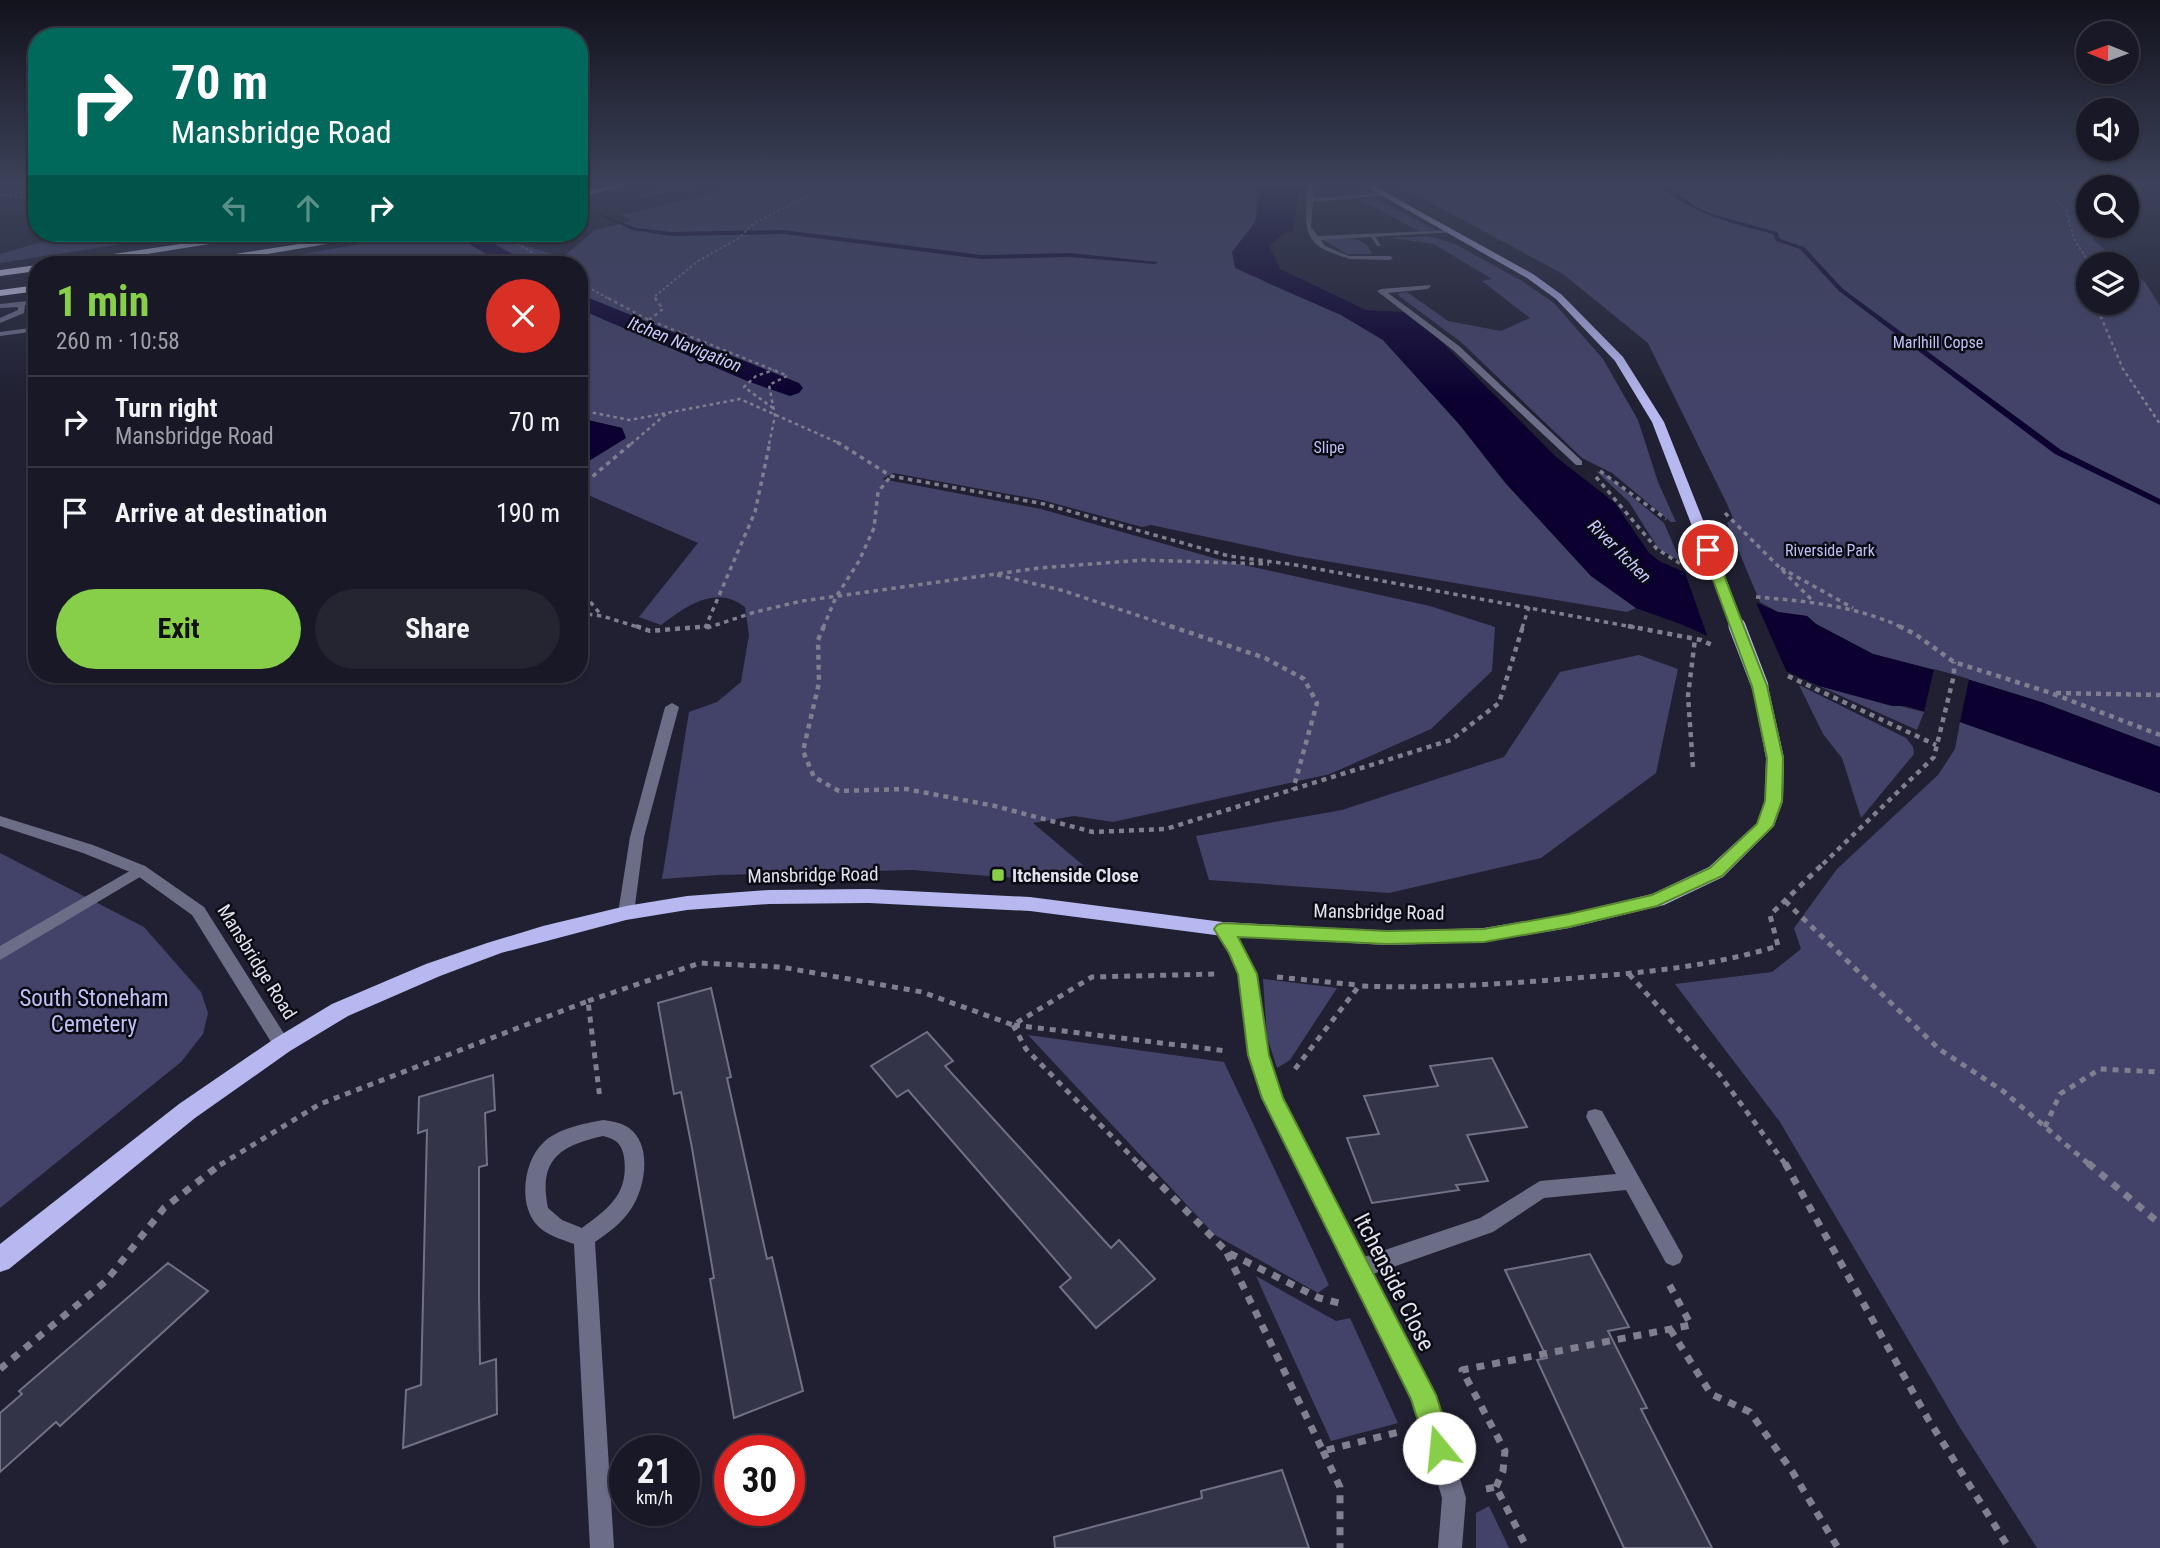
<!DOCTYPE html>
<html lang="en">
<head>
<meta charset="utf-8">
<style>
	body { margin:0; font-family:"Roboto Condensed",sans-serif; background:#252532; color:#f1f3f6; height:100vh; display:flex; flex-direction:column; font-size:26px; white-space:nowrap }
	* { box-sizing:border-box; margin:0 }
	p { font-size:23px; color:#9fa0a7 }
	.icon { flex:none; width:38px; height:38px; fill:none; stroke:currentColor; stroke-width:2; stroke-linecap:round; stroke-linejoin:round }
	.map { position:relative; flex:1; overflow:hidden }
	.details { position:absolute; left:28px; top:256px; width:560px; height:427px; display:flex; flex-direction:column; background:#181826; border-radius:28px; box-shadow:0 2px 5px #0004,0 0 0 2px #363743 }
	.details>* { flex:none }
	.guide { position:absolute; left:28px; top:28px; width:560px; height:214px; border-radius:28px; box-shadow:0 2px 5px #0004,0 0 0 2px #363743; background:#00695c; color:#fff; overflow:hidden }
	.needle { width:46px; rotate:271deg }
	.fabs { position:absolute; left:2076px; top:21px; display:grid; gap:14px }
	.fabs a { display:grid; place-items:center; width:63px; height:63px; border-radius:50%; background:#181826; box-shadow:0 2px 5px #0004,0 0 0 2px #363743; font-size:35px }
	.speed { position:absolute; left:609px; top:1435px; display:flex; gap:14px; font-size:35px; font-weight:700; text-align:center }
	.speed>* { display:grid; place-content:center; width:91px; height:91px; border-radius:50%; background:#181826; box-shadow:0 2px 5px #0004,0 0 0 2px #363743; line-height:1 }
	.speed small { font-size:18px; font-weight:400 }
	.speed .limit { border:10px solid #d22; background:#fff; color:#111 }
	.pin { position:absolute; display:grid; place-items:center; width:60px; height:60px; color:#fff; margin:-30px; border:4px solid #fff; border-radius:50%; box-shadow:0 2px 7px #0007 }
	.me { position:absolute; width:77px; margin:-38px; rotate:343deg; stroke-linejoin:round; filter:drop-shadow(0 0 5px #0008) }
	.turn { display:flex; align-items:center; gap:24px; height:147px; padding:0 28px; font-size:32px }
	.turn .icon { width:91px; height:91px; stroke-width:2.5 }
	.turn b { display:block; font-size:49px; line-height:60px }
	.lanes { display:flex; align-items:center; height:66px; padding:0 28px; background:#0003; justify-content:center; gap:35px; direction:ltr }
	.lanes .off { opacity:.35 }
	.round { display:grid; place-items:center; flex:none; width:74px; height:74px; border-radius:37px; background:#252532 }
	.head { display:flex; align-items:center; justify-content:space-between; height:119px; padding:0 28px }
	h1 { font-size:42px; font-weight:700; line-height:52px; color:#88cf49 }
	.action { display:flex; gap:14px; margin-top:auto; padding:14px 28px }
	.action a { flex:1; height:80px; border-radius:42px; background:#88cf49; color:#111; font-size:28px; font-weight:700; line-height:80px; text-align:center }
	.action a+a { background:#252532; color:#f1f3f6 }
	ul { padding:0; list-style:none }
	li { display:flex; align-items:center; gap:21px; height:91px; padding:0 28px; border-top:2px solid #363743 }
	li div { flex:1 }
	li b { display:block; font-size:26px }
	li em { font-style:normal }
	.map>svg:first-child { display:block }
	.green { fill:#434369 }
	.water { fill:#0b0030 }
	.pier { fill:#202032 }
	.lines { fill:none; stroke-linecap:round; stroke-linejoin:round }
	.stream { fill:#0b0030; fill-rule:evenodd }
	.canal { fill:#0b0030; fill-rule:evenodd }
	.building { fill:#333447; stroke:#707187; stroke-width:2 }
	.path-far5 { stroke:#7f7f8f; stroke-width:2; stroke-dasharray:2.5 2.5; stroke-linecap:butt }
	.path-far4 { stroke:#7f7f8f; stroke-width:2.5; stroke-dasharray:3.5 3.5; stroke-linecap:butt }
	.path-far3 { stroke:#7f7f8f; stroke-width:3.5; stroke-dasharray:4.5 4.5; stroke-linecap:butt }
	.path-far2 { stroke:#7f7f8f; stroke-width:4.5; stroke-dasharray:5 5; stroke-linecap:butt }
	.path-far1 { stroke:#7f7f8f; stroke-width:5; stroke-dasharray:6 6; stroke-linecap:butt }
	.path { stroke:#7f7f8f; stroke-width:7; stroke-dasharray:8 8; stroke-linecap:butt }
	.service { fill:#6c6d87; fill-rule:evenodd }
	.minor { fill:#6c6d87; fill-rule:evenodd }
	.primary { fill:#b6b8ef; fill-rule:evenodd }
	.motorway { fill:#d9daf5; fill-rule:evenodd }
	.primary-bridge-far1 { stroke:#b6b8ef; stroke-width:13 }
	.primary-bridge { stroke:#b6b8ef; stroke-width:17 }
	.route { fill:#88cf49; stroke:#58872f; stroke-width:2 }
	.poi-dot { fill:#88cf49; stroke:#0b0b13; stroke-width:2.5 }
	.labels { text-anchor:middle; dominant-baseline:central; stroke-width:5; stroke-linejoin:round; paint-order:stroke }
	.far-park-label { font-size:16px; fill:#bfc1f6; stroke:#0b0b13 }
	.far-water-label { font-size:18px; font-style:italic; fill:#c8caff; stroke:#0b0b13 }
	.street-label { font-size:19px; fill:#e2e2ef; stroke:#0b0b13 }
	.poi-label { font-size:19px; font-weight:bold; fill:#e2e2ef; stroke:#0b0b13; text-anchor:start }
	.near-park-label { font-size:23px; fill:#bfc1f6; stroke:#0b0b13 }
	.near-street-label { font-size:23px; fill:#e2e2ef; stroke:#0b0b13 }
</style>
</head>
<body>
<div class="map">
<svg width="2160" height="1548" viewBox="0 0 2160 1548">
	<rect width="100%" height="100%" fill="#202032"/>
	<!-- green -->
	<g class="green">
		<path d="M747 186H1254L1257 222 1243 237 1265 282 1341 315 1383 340 1459 424 1505 483 1591 576 1636 608 1627 612 1296 556 1151 525 1142 527 1042 500 893 473 882 479 1041 509 1221 560 1430 606 1495 627 1492 671 1431 729 1330 774 1113 822 1074 816 1033 823 1084 866 1064 882 912 870 718 875 662 879 689 712 717 702 741 682 749 635 745 607C716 584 686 606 661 625L639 617 698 543 579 491V467L626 438 622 428 579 418V264H246L422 233H481L563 257 595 230 631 221 621 215Z"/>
		<path d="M1400 186H2077L2088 198V226H2111L2114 229 2092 239 2123 264H2088V303H2126V267L2145 282 2160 306V747L2041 702 1954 675 1873 654 1816 624 1807 616 1778 612 1760 602 1727 523 1733 518 1727 504 1648 343 1563 274Z"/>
		<path d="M1376 199 1436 230 1419 231 1360 200Z"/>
		<path d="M73 233H192L0 263V254Z"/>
		<path d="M1429 236 1455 244 1522 281 1554 303 1603 359 1638 420 1658 482 1676 522H1671L1612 473 1582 458 1461 342 1399 296 1398 293 1407 292 1448 321 1501 331 1530 318 1482 281 1492 279 1434 244 1391 238Z"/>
		<path d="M1323 240C1341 239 1365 233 1372 254H1347Z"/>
		<path d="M1596 471 1605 474 1664 523 1681 562 1658 548 1629 502Z"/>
		<path d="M1639 655 1678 669 1656 773 1541 858 1389 893 1209 880 1196 836 1342 810 1504 757 1560 672Z"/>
		<path d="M1799 685 1906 738 1913 747 1914 754 1861 818 1842 758 1823 734Z"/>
		<path d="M1819 686 1924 712 1917 730Z"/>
		<path d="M1960 722 2160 793V1548H2037L1959 1426 1780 1122 1675 984 1772 972 1801 949 1794 928 1837 869 1938 775 1955 749Z"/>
		<path d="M0 853 144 927 201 992 208 1013 203 1034 181 1062 0 1208Z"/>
		<path d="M1263 979 1337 988 1290 1060 1277 1068 1267 1037Z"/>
		<path d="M1028 1035 1224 1062 1329 1285 1318 1293 1215 1235Z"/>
		<path d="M1256 1276 1336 1321 1350 1318 1398 1423 1331 1441Z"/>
		<path d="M1489 1506 1509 1548H1476V1513Z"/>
	</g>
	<!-- water -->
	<g class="water">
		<path d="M1259 186H1297L1299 192 1292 232 1283 234 1269 246 1280 269 1366 310 1403 312 1435 335 1556 457 1615 503 1649 553 1661 562 1778 612 1807 616 1816 624 1873 654 1954 675 2041 702 2160 747V793L1960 722 1906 706H1892L1819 686 1683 625 1636 608 1591 576 1505 482 1459 424 1383 340 1341 315 1235 268 1232 252C1255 221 1259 227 1259 186Z"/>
		<path d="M579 418 622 428 626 438 579 467Z"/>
	</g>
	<!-- pier -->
	<g class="pier">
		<path d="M1683 567 1754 598 1789 677 1709 641Z"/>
		<path d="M1934 669 1969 679 1960 722 1924 712Z"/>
	</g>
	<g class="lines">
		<!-- stream -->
		<g class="stream">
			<path d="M1660 186H1666L1697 207 1712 214 1777 232 1780 239 1804 247 1843 289 2061 450 2160 499V505L2055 454 1839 291 1800 249 1776 241 1773 234C1728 222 1697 216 1660 186Z"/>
			<path d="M593 211 636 228 671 232 783 230 982 255 1069 253 1158 262 1155 264 1069 257 982 259 783 234 671 236 633 230 593 213Z"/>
			<path d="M579 301 582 300 585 302 579 305Z"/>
		</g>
		<!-- canal -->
		<g class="canal">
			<path d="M478 235 524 260 527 264H503L471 245 468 241 471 237Z"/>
			<path d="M579 294 799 383 803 388 799 393 790 396 747 381 579 309Z"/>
		</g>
	</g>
	<!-- building -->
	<g class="building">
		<path d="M711 988 731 1077 727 1078 767 1259 772 1257 803 1391 734 1418 710 1279 714 1278 692 1148 681 1092 674 1094 658 1003Z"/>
		<path d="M927 1032 953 1061 945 1066 1111 1248 1119 1240 1155 1279 1096 1328 1060 1287 1071 1278 908 1090 897 1097 871 1066Z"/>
		<path d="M1492 1058 1527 1127 1467 1135 1488 1181 1456 1185 1459 1190 1372 1203 1347 1138 1379 1134 1364 1096 1438 1086 1430 1066Z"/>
		<path d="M493 1075 495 1110 485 1113 487 1165 479 1167V1295L480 1364 496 1359 497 1414 403 1448 406 1390 421 1385 427 1130 418 1133 419 1097Z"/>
		<path d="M1590 1254 1629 1327 1608 1331 1647 1408 1641 1409 1712 1548H1624L1537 1360 1547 1358 1505 1270Z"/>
		<path d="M168 1263 208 1291 60 1426 56 1422 0 1472V1413L22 1394 19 1391Z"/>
		<path d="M1282 1470 1309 1548H1055L1054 1537 1202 1498 1201 1491Z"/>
	</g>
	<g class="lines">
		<!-- path-far5 -->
		<g class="path-far5">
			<path d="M2024 186 2049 193 2066 210 2074 239 2090 264"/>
			<path d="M2053 186 2054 192"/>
			<path d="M10 194 37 189"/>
			<path d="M0 195 37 198"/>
			<path d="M642 196 694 186"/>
			<path d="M500 233 551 264"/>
			<path d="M410 242 461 233"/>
			<path d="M579 282 611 300"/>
			<path d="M656 300 654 297 698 261 739 238 753 224 826 186"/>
		</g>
		<!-- path-far4 -->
		<g class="path-far4">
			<path d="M608 298 649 320 786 375"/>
			<path d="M2095 303 2123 369 2160 424"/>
			<path d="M649 320 663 309 655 298"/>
			<path d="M773 408 744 387 756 376 774 370"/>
			<path d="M579 410 630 420 740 399 841 444"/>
			<path d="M631 444 666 414"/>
			<path d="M769 444 775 416 769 385 787 376"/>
		</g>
		<!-- path-far3 -->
		<g class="path-far3">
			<path d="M837 442 891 476 1044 504 1229 556 1296 565 1638 628"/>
			<path d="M1600 471 1666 519"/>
			<path d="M1596 477 1657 549 1684 566"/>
			<path d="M579 488 633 442"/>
			<path d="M1725 513 1813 601"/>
			<path d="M1781 568 1853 608"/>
			<path d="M997 575 1061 590 1176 628"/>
			<path d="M579 588 601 615"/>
			<path d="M1756 597C1806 601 1858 606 1903 628"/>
			<path d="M579 613 602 616 641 628"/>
			<path d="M705 628 755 512 770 442"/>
			<path d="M707 628 755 612 802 601 1039 568 1143 560 1269 564"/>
			<path d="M823 628 836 597 859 561 874 528 878 492 891 476"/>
			<path d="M1522 628 1529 607"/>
		</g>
		<!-- path-far2 -->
		<g class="path-far2">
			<path d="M636 626 650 631 712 626"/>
			<path d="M824 626 818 640 819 683 803 751 814 777 839 791 906 789 995 806 1093 832 1166 829 1451 740 1499 703 1523 626"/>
			<path d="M1170 626 1265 658 1304 679 1317 703 1293 790"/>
			<path d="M1628 626 1701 640 1712 645"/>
			<path d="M1899 626 1915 634 1954 662 2051 693 2160 735"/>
			<path d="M1788 676 1936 745"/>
			<path d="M2056 693 2160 695"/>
			<path d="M1693 767 1688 696 1695 639"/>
			<path d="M1823 864 1934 757 1954 675V662"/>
		</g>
		<!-- path-far1 -->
		<g class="path-far1">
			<path d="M1785 901 1939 1049 2003 1091 2090 1165"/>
			<path d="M1629 974 1719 1074 1786 1165"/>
			<path d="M1277 977 1358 985"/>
			<path d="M588 1001 700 963 781 967 922 992 1013 1025 1092 977 1216 974"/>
			<path d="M1013 1025 1026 1049 1140 1165"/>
			<path d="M1014 1025 1227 1051"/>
			<path d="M1295 1069 1359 986C1440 989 1519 983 1599 976 1660 971 1719 964 1778 946L1770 915 1825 862"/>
			<path d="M2045 1127 2060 1094 2100 1069 2160 1072"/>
			<path d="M220 1165 320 1104 588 1001 600 1099"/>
		</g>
		<!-- path -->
		<g class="path">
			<path d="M1139 1163 1227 1252 1319 1298 1343 1304"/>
			<path d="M1785 1163 1928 1419 2009 1548"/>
			<path d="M2088 1163 2160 1224"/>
			<path d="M1227 1253 1323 1451 1403 1431"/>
			<path d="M1670 1329 1711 1394 1750 1412 1792 1471 1838 1548"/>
			<path d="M0 1369 106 1281 164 1208 222 1163"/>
			<path d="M1323 1451 1340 1487V1548"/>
			<path d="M1496 1487 1503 1471 1505 1451 1462 1370 1691 1325 1669 1284"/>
			<path d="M1486 1489 1496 1487 1527 1548"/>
		</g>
		<!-- service -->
		<g class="service">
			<path d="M1370 235H1374L1381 246H1377Z"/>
			<path d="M1346 256H1390L1393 258 1390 260 1348 259Z"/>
			<path d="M1431 285 1428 289 1388 293 1459 346 1582 461V465H1576L1453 350 1377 291 1381 289Z"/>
			<path d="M37 300V304L25 305 24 313 0 323V318L18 310V307L0 308V304Z"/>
			<path d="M37 327V331L0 336V332Z"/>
			<path d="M672 703 679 707 644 837 634 913 632 917H620L618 913 630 837 665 707Z"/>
			<path d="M140 865 145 866 148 870 145 874 0 960V946Z"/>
		</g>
		<!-- minor -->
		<g class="minor">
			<path d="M1308 186H1314L1313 198 1383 193 1386 195 1313 202 1311 227 1318 236 1452 230 1455 232 1321 240 1325 246 1351 257C1344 259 1338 255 1330 252 1299 240 1306 215 1308 186Z"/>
			<path d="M0 816 93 845 145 866 204 907 288 1040 291 1045 288 1050 282 1052 276 1050 192 915 135 874 83 853 0 826Z"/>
			<path d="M1223 923 1229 925 1245 951 1255 974 1267 1055 1282 1097 1364 1257 1480 1218 1540 1181 1616 1174 1586 1117 1588 1111 1595 1109 1602 1111 1683 1256 1680 1263 1673 1266 1666 1263 1626 1190 1544 1198 1493 1232 1373 1274 1434 1395 1466 1498 1462 1548H1438L1442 1498 1413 1398 1264 1098 1249 1055 1239 974 1229 952 1215 929 1217 925Z"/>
			<path d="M603 1120C612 1121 622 1123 629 1128 653 1145 645 1189 631 1209 622 1223 608 1233 595 1242L614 1548H590L574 1244C561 1239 545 1235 536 1224 518 1203 524 1161 543 1143 558 1128 583 1124 603 1120ZM603 1136C616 1139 622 1144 624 1157 629 1194 609 1208 582 1228L562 1220 548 1208C538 1159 560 1146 603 1136Z"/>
		</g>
		<!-- primary -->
		<g class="primary">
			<path d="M1365 186H1374L1533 274 1562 295 1623 357 1664 422 1724 573 1722 576H1712L1710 573 1652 422 1615 361 1556 299 1527 278Z"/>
			<path d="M1760 681 1768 686 1784 758 1783 801 1774 826 1723 877 1664 905 1569 928 1484 942 1387 945 1223 936 1030 911 869 903 769 904 687 910 626 920 501 953 440 976 348 1016 290 1051 195 1118 9 1269 0 1272V1244L179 1104 274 1039 332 1004 426 964 487 943 543 926 626 906 687 896 769 890 869 889 1030 897 1223 922 1387 931 1484 928 1569 914 1652 894 1709 867 1757 823 1765 801 1766 758 1752 686Z"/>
		</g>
		<!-- motorway -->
		<g class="motorway">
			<path d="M609 186H626L579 197V191Z"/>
			<path d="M254 233H277L85 264H61L66 261Z"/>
			<path d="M370 233H392L208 264H185L190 261Z"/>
			<path d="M37 265V271L0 276V270Z"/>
			<path d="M37 285V291L0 296V290Z"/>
		</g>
		<!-- primary-bridge-far1 -->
		<path class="primary-bridge-far1" d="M1717 573 1738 628"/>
		<!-- primary-bridge -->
		<path class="primary-bridge" d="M1737 626 1760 686"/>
	</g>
	<!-- sky -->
	<linearGradient id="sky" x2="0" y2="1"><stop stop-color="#12121c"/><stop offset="0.46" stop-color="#3c425a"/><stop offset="1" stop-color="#3c425a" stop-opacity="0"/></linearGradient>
	<rect width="2160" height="402" fill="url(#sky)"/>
	<!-- route -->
	<path class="route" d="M1708 546 1714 550 1767 686 1783 758 1782 801 1773 826 1722 876 1657 906 1569 927 1484 942 1387 944 1238 937 1257 974 1269 1055 1283 1098 1436 1395 1453 1448 1449 1458 1439 1461 1430 1458 1411 1399 1262 1098 1248 1055 1238 974 1229 953 1214 929 1217 925 1223 923 1387 931 1484 929 1569 914 1652 895 1710 868 1757 824 1765 801 1767 758 1752 686 1702 550Z"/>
	<!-- markers -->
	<rect class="poi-dot" x="991" y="868" width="14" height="14" rx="3.5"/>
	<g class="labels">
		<!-- far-park labels -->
		<g class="far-park-label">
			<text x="1938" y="342">Marlhill Copse</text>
			<text x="1329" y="447">Slipe</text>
			<text x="1830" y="550">Riverside Park</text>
		</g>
		<!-- far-water labels -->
		<g class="far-water-label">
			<text transform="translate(685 344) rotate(22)">Itchen Navigation</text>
			<text transform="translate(1620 551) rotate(45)">River Itchen</text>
		</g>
		<!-- street labels -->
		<g class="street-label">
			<text transform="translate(813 875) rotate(-1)">Mansbridge Road</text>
			<text transform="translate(1379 912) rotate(1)">Mansbridge Road</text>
			<text transform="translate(257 962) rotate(58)">Mansbridge Road</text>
		</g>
		<!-- poi labels -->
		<g class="poi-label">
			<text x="1012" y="875">Itchenside Close</text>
		</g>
		<!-- near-park labels -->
		<g class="near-park-label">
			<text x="94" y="998">South Stoneham<tspan x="94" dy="26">Cemetery</tspan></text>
		</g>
		<!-- near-street labels -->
		<g class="near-street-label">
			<text transform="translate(1394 1282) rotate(63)">Itchenside Close</text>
		</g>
	</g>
</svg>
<div class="fabs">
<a><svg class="needle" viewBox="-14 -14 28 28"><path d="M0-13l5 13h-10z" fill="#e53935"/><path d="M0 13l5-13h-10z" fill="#9fa0a7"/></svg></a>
<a><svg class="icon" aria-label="sound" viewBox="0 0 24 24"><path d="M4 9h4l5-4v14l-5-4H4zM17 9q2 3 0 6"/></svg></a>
<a><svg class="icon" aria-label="search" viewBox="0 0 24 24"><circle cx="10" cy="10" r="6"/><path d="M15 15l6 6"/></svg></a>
<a><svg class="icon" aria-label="layers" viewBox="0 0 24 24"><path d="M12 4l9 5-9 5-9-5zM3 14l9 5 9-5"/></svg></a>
</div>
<div class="speed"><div>21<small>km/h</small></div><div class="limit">30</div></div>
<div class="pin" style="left:1708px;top:550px;background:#d93025"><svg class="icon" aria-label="arrive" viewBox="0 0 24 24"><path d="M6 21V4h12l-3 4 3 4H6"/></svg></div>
<svg class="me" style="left:1439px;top:1448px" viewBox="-20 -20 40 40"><circle r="19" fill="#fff"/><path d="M0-13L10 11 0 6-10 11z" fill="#88cf49"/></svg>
<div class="guide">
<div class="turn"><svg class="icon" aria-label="right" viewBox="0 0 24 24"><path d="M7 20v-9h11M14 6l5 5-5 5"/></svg><div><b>70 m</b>Mansbridge Road</div></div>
<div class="lanes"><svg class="icon off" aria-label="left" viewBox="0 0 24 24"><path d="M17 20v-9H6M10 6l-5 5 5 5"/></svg><svg class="icon off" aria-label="ahead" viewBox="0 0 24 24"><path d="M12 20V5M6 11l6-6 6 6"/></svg><svg class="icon" aria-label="right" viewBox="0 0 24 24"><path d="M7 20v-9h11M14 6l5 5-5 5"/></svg></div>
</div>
<section class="details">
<div class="head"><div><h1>1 min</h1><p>260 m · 10:58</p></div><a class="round" style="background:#d93025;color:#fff"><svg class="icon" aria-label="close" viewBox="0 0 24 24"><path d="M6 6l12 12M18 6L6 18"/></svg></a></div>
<ul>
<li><svg class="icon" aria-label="right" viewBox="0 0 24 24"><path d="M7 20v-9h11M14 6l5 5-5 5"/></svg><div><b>Turn right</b><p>Mansbridge Road</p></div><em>70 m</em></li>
<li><svg class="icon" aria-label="arrive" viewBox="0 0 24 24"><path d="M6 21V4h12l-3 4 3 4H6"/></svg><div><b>Arrive at destination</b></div><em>190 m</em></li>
</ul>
<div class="action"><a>Exit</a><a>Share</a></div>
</section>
</div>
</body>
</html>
